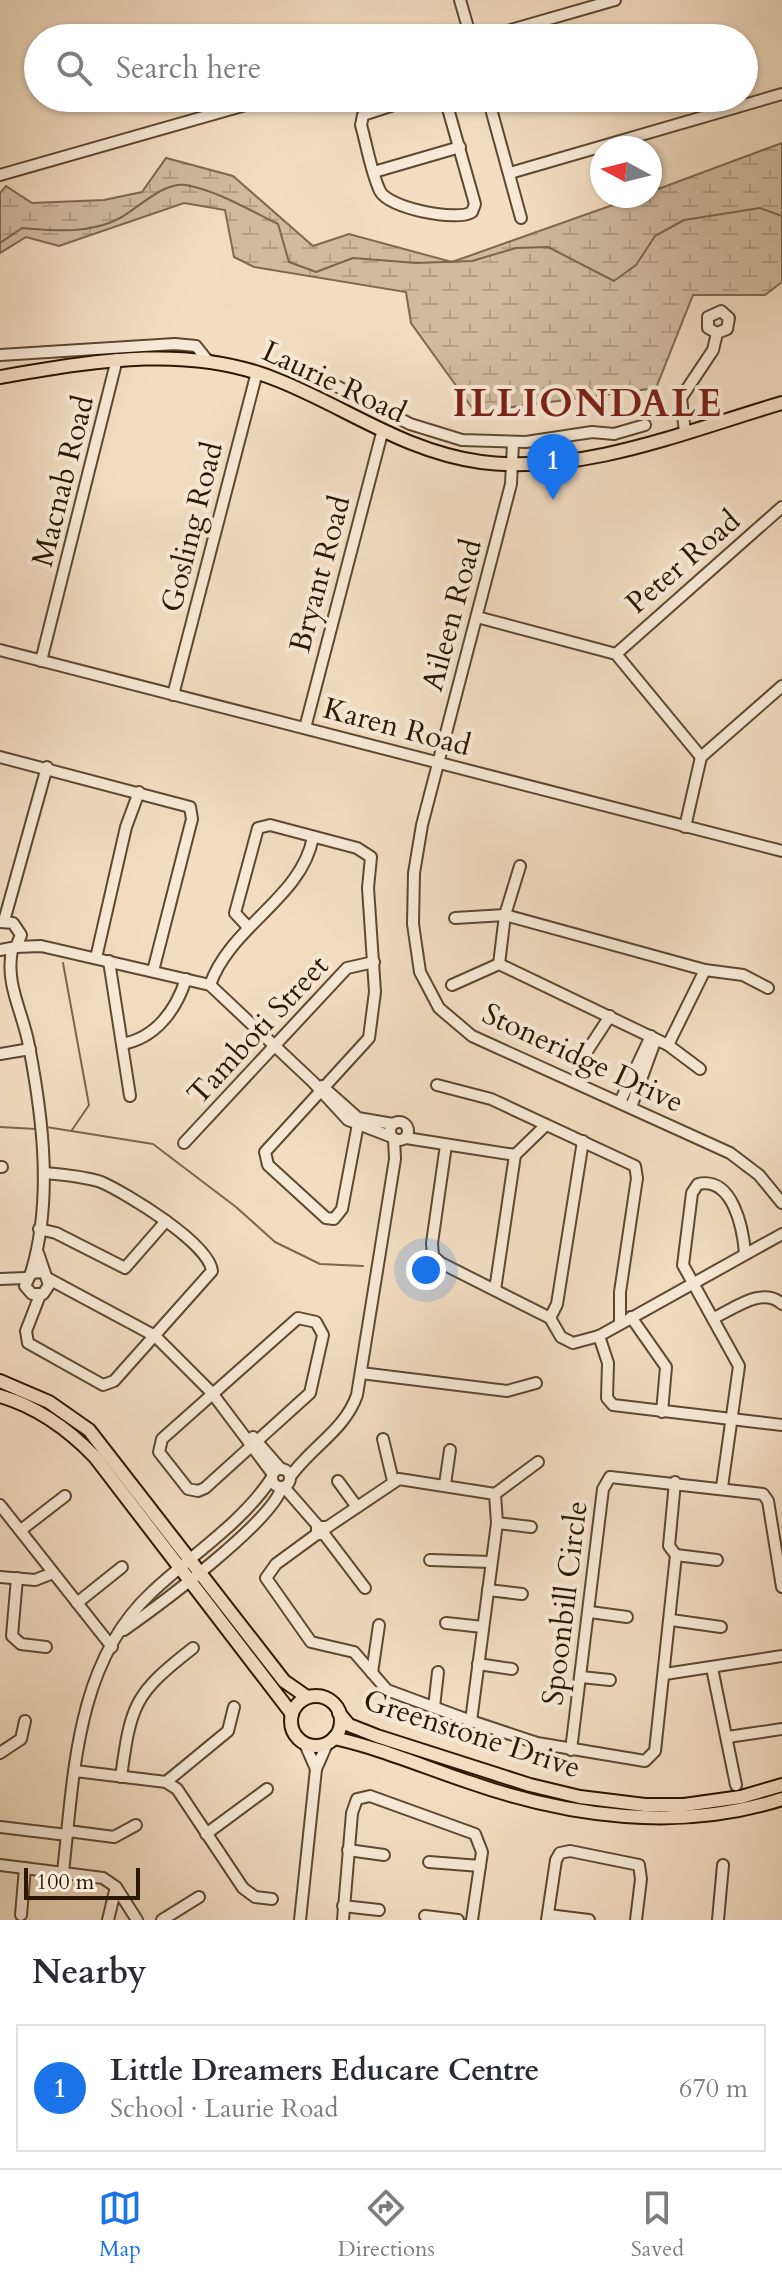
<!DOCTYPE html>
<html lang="en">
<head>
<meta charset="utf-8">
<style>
	:root { --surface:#fff; --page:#f2f2f3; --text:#2b2b33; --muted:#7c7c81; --line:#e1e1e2; --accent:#1a73e8 }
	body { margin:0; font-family:Cardo,serif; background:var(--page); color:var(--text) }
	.compass { position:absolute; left:590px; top:136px; width:72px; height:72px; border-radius:50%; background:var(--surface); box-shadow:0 2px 6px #0004; rotate:277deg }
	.scale { position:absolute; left:24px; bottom:20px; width:116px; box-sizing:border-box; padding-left:8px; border:4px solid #2b1700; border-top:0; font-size:22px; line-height:28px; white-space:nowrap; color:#2b1700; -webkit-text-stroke:6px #f7e9d7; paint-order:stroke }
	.you { position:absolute; left:426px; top:1270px; width:28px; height:28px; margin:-20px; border:6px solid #fff; border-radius:50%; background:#1a73e8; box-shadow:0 0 0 12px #1a73e833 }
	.badge { display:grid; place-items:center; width:52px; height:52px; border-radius:50%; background:var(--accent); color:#fff; font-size:26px; font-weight:700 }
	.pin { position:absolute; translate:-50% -66px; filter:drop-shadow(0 2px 4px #0008) }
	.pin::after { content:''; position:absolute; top:42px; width:28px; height:24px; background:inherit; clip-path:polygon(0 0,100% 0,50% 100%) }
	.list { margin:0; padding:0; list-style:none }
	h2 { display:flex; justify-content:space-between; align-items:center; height:104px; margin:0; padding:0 32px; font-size:34px }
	h2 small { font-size:26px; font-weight:400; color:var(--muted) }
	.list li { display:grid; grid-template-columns:52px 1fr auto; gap:24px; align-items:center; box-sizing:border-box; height:128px; margin:0 16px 16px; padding:0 16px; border:2px solid var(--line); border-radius:0px }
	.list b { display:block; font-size:30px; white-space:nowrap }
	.list p { margin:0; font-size:26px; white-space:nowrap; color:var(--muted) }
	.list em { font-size:26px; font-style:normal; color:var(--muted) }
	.icon { flex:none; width:44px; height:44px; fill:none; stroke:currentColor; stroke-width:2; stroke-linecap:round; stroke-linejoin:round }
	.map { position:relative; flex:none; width:782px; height:1920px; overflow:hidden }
	.search { position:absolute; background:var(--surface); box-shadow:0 2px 6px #0004; left:24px; right:24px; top:24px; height:88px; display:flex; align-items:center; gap:20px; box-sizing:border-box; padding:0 28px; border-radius:44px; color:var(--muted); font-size:30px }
	.sheet { height:248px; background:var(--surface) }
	nav { display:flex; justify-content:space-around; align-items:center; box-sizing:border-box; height:112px; border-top:2px solid var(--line); background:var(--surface); font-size:22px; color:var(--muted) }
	nav a { display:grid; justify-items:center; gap:4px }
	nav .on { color:var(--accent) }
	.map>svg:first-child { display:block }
	.wetland { fill:url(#wetland-marsh); stroke:#7e6950; stroke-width:2 }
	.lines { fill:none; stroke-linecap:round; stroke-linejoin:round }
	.stream { stroke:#7a664c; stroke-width:2 }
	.minor-casing { stroke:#5d4830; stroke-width:14 }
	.major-casing { stroke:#2b1700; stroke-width:16 }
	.minor { stroke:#f7e9d7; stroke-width:10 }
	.major { stroke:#f2ddc1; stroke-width:12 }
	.labels { text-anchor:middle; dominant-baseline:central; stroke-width:8; stroke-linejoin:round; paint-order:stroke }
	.street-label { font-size:30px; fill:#2b1700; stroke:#f7e9d7 }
	.district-label { font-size:38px; font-weight:bold; letter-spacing:2px; fill:#7a1f14; stroke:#f7e9d7 }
</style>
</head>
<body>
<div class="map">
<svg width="782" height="1920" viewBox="0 0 782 1920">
	<defs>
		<pattern id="wetland-marsh" width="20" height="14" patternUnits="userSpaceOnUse" patternTransform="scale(2)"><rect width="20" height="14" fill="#d0bba0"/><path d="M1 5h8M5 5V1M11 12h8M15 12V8" fill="none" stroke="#b3a088"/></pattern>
	</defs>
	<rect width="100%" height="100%" fill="#f2ddc1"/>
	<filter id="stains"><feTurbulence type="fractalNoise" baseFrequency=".0025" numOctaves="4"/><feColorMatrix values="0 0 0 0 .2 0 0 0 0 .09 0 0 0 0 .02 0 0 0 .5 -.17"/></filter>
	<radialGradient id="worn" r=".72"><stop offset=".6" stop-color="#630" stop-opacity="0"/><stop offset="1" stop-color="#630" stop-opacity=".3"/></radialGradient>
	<polygon class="wetland" points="782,143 782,282 765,295 693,295 656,388 475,412 411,323 406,292 254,267 234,257 225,210 184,203 59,246 26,237 0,253 0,193 6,186 32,203 104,200 142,192 166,158 233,176 313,246 349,234 452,262 638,196 650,196 650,192"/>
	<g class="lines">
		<g class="stream">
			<path d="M 0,243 L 22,228 C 54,231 91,234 120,218 C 139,208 162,182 186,185 C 218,191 249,210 278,224 L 289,262 L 316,272 L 353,258 L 416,263 L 472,261 L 516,248 L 548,247 L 614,281 L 636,265 L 655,236 L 684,220 L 760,208 L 782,216"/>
			<polyline points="63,963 89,1105 72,1130"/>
			<polyline points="0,1127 36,1129"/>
			<polyline points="46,1127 153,1144 236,1207 275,1242 320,1264 363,1266"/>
		</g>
		<defs>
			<g id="minor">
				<polyline points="460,0 471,38"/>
				<polyline points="483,38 615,0"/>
				<path d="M 415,98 L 363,115 L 361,125 C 367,146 371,172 380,191 C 388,208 457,222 472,212 L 475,204 L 445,98"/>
				<polyline points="488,98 521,218"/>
				<polyline points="374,172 460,147"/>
				<polyline points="510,173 782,94"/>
				<polyline points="0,175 270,98"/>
				<polyline points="0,355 175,344 196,346 208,361"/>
				<polyline points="315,375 410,424 462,440 526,442 592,432 614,434 645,425"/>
				<polyline points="685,432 681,398 713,350 717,333 727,329 729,318 721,311 708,317 708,328 717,333"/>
				<polyline points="513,443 511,484 422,825 414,873 413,924 420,972 439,1008 472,1036 730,1153 759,1175 782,1203"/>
				<polyline points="477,617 616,654 701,757"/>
				<polyline points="0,650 782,851"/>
				<polyline points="616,654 782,507"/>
				<polyline points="41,661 117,359"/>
				<polyline points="173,695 257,372"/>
				<polyline points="305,728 382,433"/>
				<polyline points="0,757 190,807 192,819 153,971"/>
				<polyline points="685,827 701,757 782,686"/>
				<polyline points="455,918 505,915 705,970 743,975 768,988"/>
				<polyline points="4,921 47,767"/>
				<polyline points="248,927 235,913 258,828 270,825 357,848 371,857 368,888 375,992 369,1038 265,1152 268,1165 326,1218 334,1219 342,1209 359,1119"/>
				<polyline points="16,947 41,946 210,985 313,1082 348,1120 392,1137"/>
				<polyline points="0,950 16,947 21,935 13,923 1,922"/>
				<path d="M 12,950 C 5,985 23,1012 29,1046 C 43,1119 53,1201 31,1273"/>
				<polyline points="96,958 126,827 139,792"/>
				<polyline points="109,961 130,1096"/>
				<polyline points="499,964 505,915 520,866"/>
				<path d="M 210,985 C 230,926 302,898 313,837"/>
				<polyline points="452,985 499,964 668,1045 700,1069"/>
				<path d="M 122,1044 C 156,1038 176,1010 186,979"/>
				<polyline points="668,1045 705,970"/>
				<polyline points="0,1054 30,1049"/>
				<polyline points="578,1065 610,1016"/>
				<polyline points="437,1085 491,1099 635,1166 637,1178 620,1292 620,1323"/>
				<polyline points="322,1086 358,1118 393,1124"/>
				<polyline points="620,1102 651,1036"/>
				<polyline points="631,1107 654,1044"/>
				<circle cx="399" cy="1131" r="9"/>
				<polyline points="406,1138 515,1155 546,1125"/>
				<polyline points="184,1143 347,968 374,962"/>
				<polyline points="446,1145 432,1243 433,1256 441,1263 550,1318 561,1337 573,1343 599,1336 782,1234"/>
				<polyline points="0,1167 2,1167"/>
				<polyline points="39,1229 56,1233 125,1268 166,1221"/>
				<polyline points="38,1253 49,1285 43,1294 32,1294 25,1286 31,1273 42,1272"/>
				<polyline points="47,1278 155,1336 212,1393 272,1473"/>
				<polyline points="0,1279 26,1278"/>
				<polyline points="495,1290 515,1155"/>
				<path d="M 40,1295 L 26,1331 L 28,1343 L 103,1385 L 114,1381 L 212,1271 C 209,1243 126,1193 101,1182 C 83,1176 63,1175 45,1173"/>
				<polyline points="631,1317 666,1367 662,1412"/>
				<polygon points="298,1318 316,1322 323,1335 310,1393 205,1488 198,1491 188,1489 159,1452 162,1439"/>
				<polyline points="550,1318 557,1304 583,1141"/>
				<path d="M 714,1318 C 735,1308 763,1286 782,1304"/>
				<polyline points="599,1336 608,1363 607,1398 613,1405 782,1425"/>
				<polyline points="361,1373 507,1391 536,1383"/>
				<polyline points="253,1437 280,1468"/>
				<polyline points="383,1439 393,1481"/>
				<circle cx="281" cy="1478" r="9"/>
				<path d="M 290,1477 C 311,1447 345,1430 357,1395 L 395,1159 L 394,1139"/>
				<polyline points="338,1481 357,1507"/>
				<polyline points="675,1482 669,1546 676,1555 717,1560"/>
				<polyline points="445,1484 450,1450"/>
				<polyline points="284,1487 318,1526"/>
				<path d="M 722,1487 L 739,1366 L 683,1265 L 692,1193 L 698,1184 C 733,1176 743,1229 745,1253"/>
				<polyline points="495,1494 538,1462"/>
				<polyline points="0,1505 112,1647"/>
				<polyline points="497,1523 531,1527"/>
				<polyline points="21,1530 65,1496"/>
				<polyline points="317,1534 317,1527 325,1527 324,1534 317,1534 276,1564 266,1578 311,1642 354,1652 387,1690 471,1721 497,1523 495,1494 399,1479 326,1528"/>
				<polyline points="324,1534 365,1588"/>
				<polyline points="430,1560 491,1562"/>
				<polyline points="0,1577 35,1580 53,1573"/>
				<polyline points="17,1578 12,1636 21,1644 46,1647"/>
				<polyline points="488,1590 522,1594"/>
				<polyline points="77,1603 122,1567"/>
				<polyline points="590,1612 627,1617"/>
				<polyline points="671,1620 721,1627"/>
				<polyline points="446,1623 483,1627"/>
				<path d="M 124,1630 C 158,1606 271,1523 282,1487"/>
				<polyline points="478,1664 512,1669"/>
				<polyline points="712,1668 736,1785"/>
				<polyline points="372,1673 379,1625"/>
				<polyline points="665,1674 782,1656"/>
				<polyline points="581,1677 610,1680"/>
				<polyline points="434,1707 438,1672"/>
				<polyline points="471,1721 537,1743 645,1761 655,1751 676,1555"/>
				<polyline points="728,1737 782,1729"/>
				<polyline points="305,1744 316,1769"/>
				<polyline points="571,1750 603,1489 610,1477 763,1494 768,1501 782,1587"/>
				<polyline points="0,1753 21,1739 25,1721"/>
				<polyline points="75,1771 166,1782 177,1789 243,1888 255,1897 272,1899"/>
				<path d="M 121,1777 C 131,1704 134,1694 193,1648"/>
				<polyline points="166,1782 228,1731 234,1707"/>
				<polyline points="0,1827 67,1835"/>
				<polyline points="68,1831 114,1837 136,1825"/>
				<polyline points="206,1834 267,1789"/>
				<polyline points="348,1850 384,1855"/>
				<polyline points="429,1862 480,1866"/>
				<polyline points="0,1865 103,1878 116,1887 137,1920"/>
				<path d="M 63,1872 C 74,1776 75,1664 151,1593 C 190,1556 241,1524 271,1479"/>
				<polyline points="343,1906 379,1910"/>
				<polyline points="21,1915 25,1868"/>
				<polyline points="548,1915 589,1920"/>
				<polyline points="425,1916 458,1920"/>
				<polyline points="108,1920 116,1887"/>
				<polyline points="162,1920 199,1897"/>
				<polyline points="300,1920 316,1769 327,1744"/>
				<polyline points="343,1920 352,1813 357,1799 370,1796 475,1834 482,1852 472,1920"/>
				<polyline points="547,1920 556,1860 560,1853 570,1851 639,1865 641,1879 636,1920"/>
				<polyline points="718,1920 723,1865"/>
			</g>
			<g id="major">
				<path d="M 0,377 C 94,361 190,343 280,381 C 349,409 406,452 481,462 C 583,475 686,431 782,403"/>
				<polyline points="0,1381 49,1402 89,1430 284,1681 307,1697"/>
				<path d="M 0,1396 C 38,1407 68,1429 95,1457 L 292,1714"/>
				<circle cx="316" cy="1721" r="25"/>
				<polyline points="339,1713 349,1725 377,1736 530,1785 580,1797 645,1805 684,1805 741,1797 782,1785"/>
				<path d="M 334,1738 C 380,1748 424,1767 469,1782 C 569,1817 680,1832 782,1799"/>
			</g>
		</defs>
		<use href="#minor" class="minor-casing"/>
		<use href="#major" class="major-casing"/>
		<use href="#minor" class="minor"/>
		<use href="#major" class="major"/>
	</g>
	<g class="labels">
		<g class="street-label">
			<text transform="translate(334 382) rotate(25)">Laurie Road</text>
			<text transform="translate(63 481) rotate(-76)">Macnab Road</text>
			<text transform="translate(192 527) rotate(-76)">Gosling Road</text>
			<text transform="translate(683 562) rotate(-41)">Peter Road</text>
			<text transform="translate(320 574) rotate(-75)">Bryant Road</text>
			<text transform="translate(452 615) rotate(-75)">Aileen Road</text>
			<text transform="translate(397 727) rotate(15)">Karen Road</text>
			<text transform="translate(258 1030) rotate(-47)">Tamboti Street</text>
			<text transform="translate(583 1058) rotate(25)">Stoneridge Drive</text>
			<text transform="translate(565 1603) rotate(-83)">Spoonbill Circle</text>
			<text transform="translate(472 1734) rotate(18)">Greenstone Drive</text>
		</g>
		<g class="district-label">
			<text x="588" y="404">ILLIONDALE</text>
		</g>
	</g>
	<rect width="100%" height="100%" filter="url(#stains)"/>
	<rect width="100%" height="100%" fill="url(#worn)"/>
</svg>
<svg class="compass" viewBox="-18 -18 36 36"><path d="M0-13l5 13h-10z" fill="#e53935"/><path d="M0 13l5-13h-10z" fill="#7c7c81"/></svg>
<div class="scale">100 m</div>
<div class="you"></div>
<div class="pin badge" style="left:553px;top:500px">1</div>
<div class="search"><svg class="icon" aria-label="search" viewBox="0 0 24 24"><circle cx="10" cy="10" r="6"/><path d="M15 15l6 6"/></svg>Search here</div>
</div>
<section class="sheet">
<h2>Nearby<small></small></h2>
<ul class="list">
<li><span class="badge">1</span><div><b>Little Dreamers Educare Centre</b><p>School · Laurie Road</p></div><em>670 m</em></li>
</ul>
</section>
<nav>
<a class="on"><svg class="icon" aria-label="map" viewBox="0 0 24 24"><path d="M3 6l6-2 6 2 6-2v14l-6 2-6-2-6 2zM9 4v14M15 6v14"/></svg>Map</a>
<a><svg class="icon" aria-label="directions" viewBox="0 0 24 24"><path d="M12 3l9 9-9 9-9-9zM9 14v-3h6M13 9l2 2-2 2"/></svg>Directions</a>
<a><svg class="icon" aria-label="saved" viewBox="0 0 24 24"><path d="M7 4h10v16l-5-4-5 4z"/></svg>Saved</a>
</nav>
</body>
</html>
